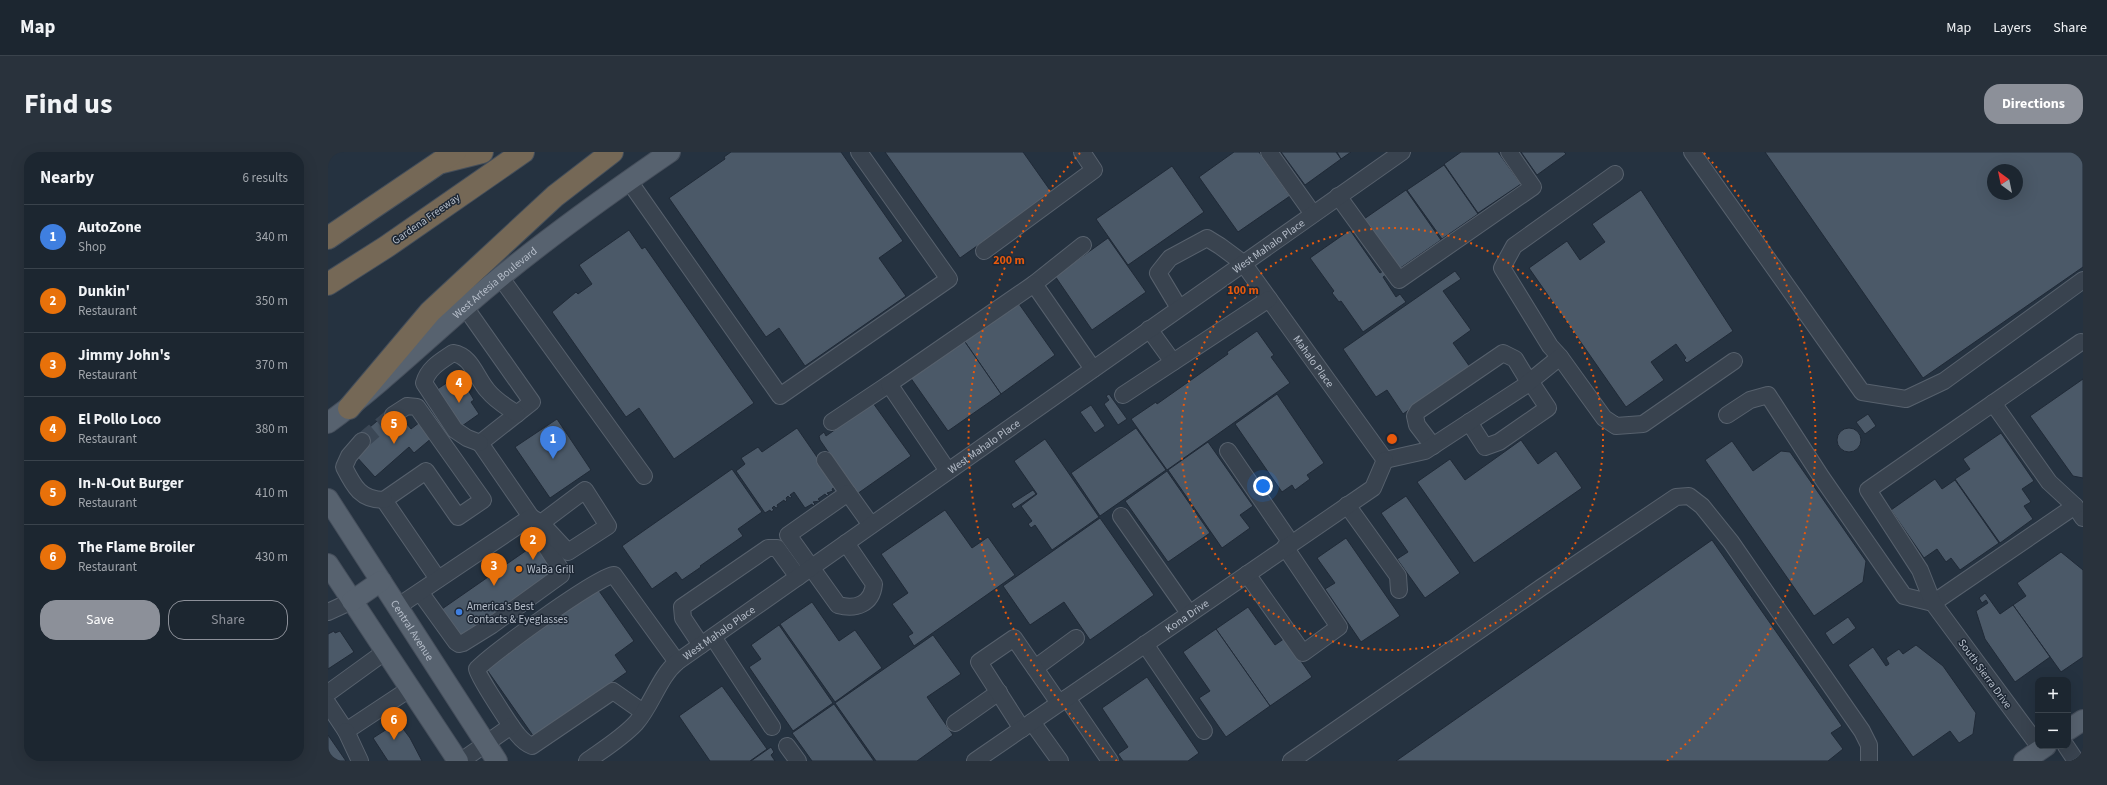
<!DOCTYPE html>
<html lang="en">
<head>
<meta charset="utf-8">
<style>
	:root { --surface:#1c2630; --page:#29323c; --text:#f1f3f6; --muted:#a0a5ab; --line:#3a434c; --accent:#8c9099 }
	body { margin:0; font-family:"Source Sans 3",sans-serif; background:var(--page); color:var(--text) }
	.controls { position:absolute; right:12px; bottom:12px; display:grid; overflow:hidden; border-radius:8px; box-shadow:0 4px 16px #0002 }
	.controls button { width:36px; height:36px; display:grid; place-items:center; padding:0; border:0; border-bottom:1px solid var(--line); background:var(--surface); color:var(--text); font:20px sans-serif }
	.compass { position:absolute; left:1659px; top:12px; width:36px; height:36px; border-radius:50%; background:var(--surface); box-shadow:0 4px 16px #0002; rotate:327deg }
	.you { position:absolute; left:935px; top:334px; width:14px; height:14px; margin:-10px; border:3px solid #fff; border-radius:50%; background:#1a73e8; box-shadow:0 0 0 6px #1a73e833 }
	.badge { display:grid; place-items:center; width:26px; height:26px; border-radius:50%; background:var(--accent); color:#fff; font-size:13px; font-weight:700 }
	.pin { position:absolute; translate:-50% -33px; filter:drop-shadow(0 1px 2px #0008) }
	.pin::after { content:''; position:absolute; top:21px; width:14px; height:12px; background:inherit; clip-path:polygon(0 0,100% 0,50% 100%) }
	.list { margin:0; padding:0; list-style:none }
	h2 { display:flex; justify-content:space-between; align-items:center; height:52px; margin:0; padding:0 16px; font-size:17px }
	h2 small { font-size:13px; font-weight:400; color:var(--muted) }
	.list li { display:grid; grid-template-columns:26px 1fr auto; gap:12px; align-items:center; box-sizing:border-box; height:64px; padding:0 16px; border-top:1px solid var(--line) }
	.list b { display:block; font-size:15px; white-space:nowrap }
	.list p { margin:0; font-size:13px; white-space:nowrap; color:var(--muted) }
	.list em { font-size:13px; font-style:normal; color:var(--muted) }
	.actions { display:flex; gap:8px; padding:12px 16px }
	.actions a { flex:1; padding:9px 0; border:1px solid var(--accent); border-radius:16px; text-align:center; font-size:14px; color:var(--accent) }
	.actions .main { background:var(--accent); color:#fff }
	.map { position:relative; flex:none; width:1755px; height:609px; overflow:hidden; border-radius:16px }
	header { display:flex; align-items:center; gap:24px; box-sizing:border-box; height:56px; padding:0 20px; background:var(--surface); border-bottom:1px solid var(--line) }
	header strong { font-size:19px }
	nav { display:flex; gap:22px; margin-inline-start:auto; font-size:14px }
	.intro { display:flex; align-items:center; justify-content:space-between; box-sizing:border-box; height:96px; padding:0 24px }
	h1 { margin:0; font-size:28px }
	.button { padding:10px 18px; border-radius:16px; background:var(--accent); color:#fff; font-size:14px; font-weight:700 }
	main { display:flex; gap:24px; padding:0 24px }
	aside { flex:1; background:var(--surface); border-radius:16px; box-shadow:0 4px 16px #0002 }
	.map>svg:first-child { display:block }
	.building { fill:#4b5968; stroke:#202a37; fill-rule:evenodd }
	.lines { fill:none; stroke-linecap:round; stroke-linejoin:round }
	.minor-tunnel { stroke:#3b4755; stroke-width:16; stroke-dasharray:16 8; stroke-linecap:butt }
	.minor-casing { stroke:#57616d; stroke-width:18 }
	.major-casing { stroke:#464f5c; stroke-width:22 }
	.highway-casing { stroke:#444e5a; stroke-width:24 }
	.minor { stroke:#39434f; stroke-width:16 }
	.major { stroke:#57626f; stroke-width:20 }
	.highway { stroke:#756856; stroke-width:22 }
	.ring { fill:none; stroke:#e8590c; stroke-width:2; stroke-dasharray:2 4 }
	.food-dot { fill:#e8710a; stroke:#1e2835; stroke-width:1.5 }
	.shop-dot { fill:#3f7fe0; stroke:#1e2835; stroke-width:1.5 }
	.labels { text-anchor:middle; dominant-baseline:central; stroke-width:3; stroke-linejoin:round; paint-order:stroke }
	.street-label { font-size:11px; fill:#b6beca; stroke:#1e2835 }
	.poi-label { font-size:11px; fill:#b6beca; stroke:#1e2835; text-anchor:start }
	.centre { fill:#e8590c; stroke:#1e2835; stroke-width:2 }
	.ring-label { font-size:12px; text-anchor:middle; font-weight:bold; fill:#e8590c; stroke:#1e2835; stroke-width:3; stroke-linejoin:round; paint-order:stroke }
</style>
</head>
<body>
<header>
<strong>Map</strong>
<nav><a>Map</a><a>Layers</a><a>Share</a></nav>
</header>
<div class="intro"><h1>Find us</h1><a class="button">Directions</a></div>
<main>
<aside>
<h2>Nearby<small>6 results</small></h2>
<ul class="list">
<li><span class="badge" style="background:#3f7fe0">1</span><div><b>AutoZone</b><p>Shop</p></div><em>340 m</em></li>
<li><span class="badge" style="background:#e8710a">2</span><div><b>Dunkin'</b><p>Restaurant</p></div><em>350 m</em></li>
<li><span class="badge" style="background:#e8710a">3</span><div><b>Jimmy John's</b><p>Restaurant</p></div><em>370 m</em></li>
<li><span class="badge" style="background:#e8710a">4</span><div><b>El Pollo Loco</b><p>Restaurant</p></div><em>380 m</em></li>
<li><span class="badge" style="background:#e8710a">5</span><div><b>In-N-Out Burger</b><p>Restaurant</p></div><em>410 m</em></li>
<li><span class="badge" style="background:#e8710a">6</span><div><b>The Flame Broiler</b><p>Restaurant</p></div><em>430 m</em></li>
</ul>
<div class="actions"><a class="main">Save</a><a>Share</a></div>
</aside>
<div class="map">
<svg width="1755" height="609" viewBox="0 0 1755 609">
	<rect width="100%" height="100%" fill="#253240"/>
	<g class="building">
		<polygon points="403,0 513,0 575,89 551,106 578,144 477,214 451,176 438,185 341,46 397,7 396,5"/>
		<polygon points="557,0 695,0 724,41 632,106"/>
		<polygon points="906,0 931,0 962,44 910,80 871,25"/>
		<polygon points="953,0 1008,0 1013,7 977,33"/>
		<polygon points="1009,0 1023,0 1013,7"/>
		<polygon points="1133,0 1170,0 1193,32 1150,61 1116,12"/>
		<polygon points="1193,0 1236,0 1238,2 1209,23"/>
		<path d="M 1437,0 L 1755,0 L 1755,115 L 1595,226 ZM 1665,18 L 1689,18 L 1689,42 L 1665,42 Z"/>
		<polygon points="1116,13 1150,62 1114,87 1079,38"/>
		<polygon points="844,14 876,60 800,113 768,67"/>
		<polygon points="1078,38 1113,88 1071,117 1036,67"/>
		<polygon points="1313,38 1405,179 1359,211 1356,208 1358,206 1348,192 1323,210 1336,228 1298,255 1201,116 1239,89 1252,108 1277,90 1264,72"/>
		<polygon points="301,78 314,97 317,95 426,251 346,307 311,256 298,265 224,160 248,140 250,142 264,132 251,113"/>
		<polygon points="1022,78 1052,121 1055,119 1058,123 1055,125 1068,145 1072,142 1078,150 1035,180 1013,149 1011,150 1004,141 1006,139 982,106"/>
		<polygon points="780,86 818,140 764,178 727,124"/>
		<polygon points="1127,119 1133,127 1115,139 1143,178 1125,191 1142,215 1075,262 1059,238 1048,245 1015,197"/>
		<polygon points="689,149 727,203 673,242 635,187"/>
		<polygon points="929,179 946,203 943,205 962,231 839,318 803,267 828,250 829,252 900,202 899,200"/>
		<polygon points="635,187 673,242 620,279 582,225"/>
		<polygon points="126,226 135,239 132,242 134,243 140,238 146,248 143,250 151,262 134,274 108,238"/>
		<polygon points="1755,227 1755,326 1745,324 1702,264"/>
		<polygon points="781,242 799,267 790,273 776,252 781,248 778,244"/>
		<polygon points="949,242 996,311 979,323 982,327 967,338 964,333 954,340 907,272"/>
		<polygon points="545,251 583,304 529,342 492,288 491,284 496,280 498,284"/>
		<polygon points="763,253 777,274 767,281 752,260"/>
		<polygon points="61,259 73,265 83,277 92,270 105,285 86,301 81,295 47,325 27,303 30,285"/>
		<polygon points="1540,262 1548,274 1537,282 1528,270"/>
		<polygon points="229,267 263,318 222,346 187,295"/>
		<circle cx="1521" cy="288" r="12"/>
		<polygon points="469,276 509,334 504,337 505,339 499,341 501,343 499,344 497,342 490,347 492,349 485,350 487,352 485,354 484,352 477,356 466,340 462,343 464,345 462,346 460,344 458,346 459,348 457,350 456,348 449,353 450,355 448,356 446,354 444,356 446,358 443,360 442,358 437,361 408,319 417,312 413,306 430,295 434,300"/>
		<polygon points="808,276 838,318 772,364 743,321"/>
		<polygon points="1673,281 1706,329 1694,337 1703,350 1696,354 1705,367 1672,391 1627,327 1642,317 1635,307"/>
		<polygon points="717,287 771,365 724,398 707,373 703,376 700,372 704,369 693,354 709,342 686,309"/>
		<polygon points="1193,288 1210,312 1228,299 1254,336 1146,411 1089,330 1122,307 1137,328"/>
		<polygon points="1404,289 1425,319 1453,299 1462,300 1538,409 1535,430 1486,464 1377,308"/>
		<polygon points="880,290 925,354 912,363 922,376 894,396 840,318"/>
		<polygon points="404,317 434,360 410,377 415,384 372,414 373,415 354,428 348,420 324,437 294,394"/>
		<polygon points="839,319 882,381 840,410 797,349"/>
		<polygon points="1607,327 1614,337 1627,328 1671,391 1632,418 1623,406 1618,410 1609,397 1596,406 1563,358"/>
		<polygon points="705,338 708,342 686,357 683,352"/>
		<polygon points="1078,344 1132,421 1097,446 1069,407 1080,400 1053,361"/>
		<polygon points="617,358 644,396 660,385 687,423 586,494 580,484 585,481 564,452 580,441 553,402"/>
		<polygon points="772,366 826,443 762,488 736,450 702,473 675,434"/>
		<polygon points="1018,386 1072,464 1033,490 997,437 1007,431 989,406"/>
		<polygon points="1384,388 1514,574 1503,581 1515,597 1500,609 1068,609"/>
		<polygon points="209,391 226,416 225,422 137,484 131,482 114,457"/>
		<polygon points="1733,400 1755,418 1755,505 1733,520 1685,453 1698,444 1689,431"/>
		<polygon points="269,436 306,489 287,503 299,520 206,585 157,515"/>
		<polygon points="1657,441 1672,462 1685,453 1722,505 1687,530 1657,487 1648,459 1660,451 1658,448 1654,451 1651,446"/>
		<polygon points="484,450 511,489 527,478 554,516 507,550 452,472"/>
		<polygon points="920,455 947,493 957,486 984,525 942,554 888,477"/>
		<polygon points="1520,465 1528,476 1505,493 1497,481"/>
		<polygon points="451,473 505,551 465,579 421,515 433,507 423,493"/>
		<polygon points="888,477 942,554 898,585 871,546 882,539 855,500"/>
		<polygon points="6,479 7,481 12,479 26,500 0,517 0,482"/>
		<polygon points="605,483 633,522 599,545 625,583 589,609 548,609 507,551"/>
		<polygon points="1588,493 1615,514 1648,561 1645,582 1631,591 1622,579 1585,605 1520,513 1545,495 1558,514 1561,512 1558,506 1571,497 1575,502"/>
		<polygon points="819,525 871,601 860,609 795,609 790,602 800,595 774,556"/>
		<polygon points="394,534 439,597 422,609 382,609 351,564"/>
		<polygon points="506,552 546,609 484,609 464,581"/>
		<polygon points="70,570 82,586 94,609 60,609 45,586"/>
		<polygon points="0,583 18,609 0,609"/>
		<polygon points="443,595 446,600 443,603 447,609 423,609"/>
	</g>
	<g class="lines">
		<polyline class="minor-tunnel" points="34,289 65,263"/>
		<defs>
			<g id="minor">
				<polyline points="941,0 985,62"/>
				<polyline points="1364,0 1534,240 1578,247 1616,229 1755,128"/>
				<polyline points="301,29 452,244 621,127 531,0"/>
				<polyline points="1010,44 1071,128 1205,35 1181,0"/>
				<polyline points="656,99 766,18 754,0"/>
				<polyline points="173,126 316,324"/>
				<polyline points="706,132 755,93"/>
				<polyline points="137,155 204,250 152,291 203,365"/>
				<path id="s1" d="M 851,156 L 830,121 L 842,106 L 879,86 L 892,94 L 915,111 L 1057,308"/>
				<polyline points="821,177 845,210"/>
				<polyline points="1232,205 1222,194 1174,116 1186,94 1287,22"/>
				<polyline points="795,243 941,147"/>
				<polyline points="1665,251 1721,330 1747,354 1755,366"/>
				<polyline points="65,263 79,254 89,255 155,348 130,365 98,319 56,348 110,427"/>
				<polyline points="1399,263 1422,248 1440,243 1494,326 1576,444 1605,451 1747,354"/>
				<polyline points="504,270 561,232"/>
				<polyline points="1141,270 1157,295 1171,290 1220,256 1202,229"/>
				<path d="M 34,289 L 21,304 L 16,315 C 26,335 33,348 56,348"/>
				<path d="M 152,291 L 139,286 L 127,278 L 96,231 C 100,216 113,209 125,201 C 144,204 148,226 160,239 C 168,249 179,255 189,262"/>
				<polyline points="1105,294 1089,273 1087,264 1090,259 1175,201 1187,207 1201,230"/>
				<polyline points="900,299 963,391"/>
				<polyline points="497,308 520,341"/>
				<polyline points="1057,308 1097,299 1195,235 1232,205 1276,266 1288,274 1315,272 1406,209"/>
				<polyline points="620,319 561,232 706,132 765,217"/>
				<polyline points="1019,353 1070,424 1071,438"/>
				<polyline points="793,364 861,461"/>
				<path d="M 518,391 L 546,432 C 544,452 528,458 510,453 L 460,383 L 520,341 L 543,373"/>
				<polyline points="919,422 975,501 1011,475 957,395"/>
				<polyline points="92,440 128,490 131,492 135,491 164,473 233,423 233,418 217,393 213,371"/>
				<polyline points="69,455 203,365 213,371 240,400 280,374 257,338 213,371"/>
				<polyline points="0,460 24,449"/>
				<polyline points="385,485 444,575"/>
				<polyline points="817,492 876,579"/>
				<polyline points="373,493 355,466 354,455 440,396 449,396 470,425"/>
				<polyline points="707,516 748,486"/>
				<polyline points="0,541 58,499"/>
				<polyline points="739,546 782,609"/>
				<polyline points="0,552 18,579 83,536"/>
				<path d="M 315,560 L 285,539 L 204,594 C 199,592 194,588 190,583 C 184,576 149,523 149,517 C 163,502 270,424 286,423 L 349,510"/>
				<polyline points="704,570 732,609"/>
				<polyline points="627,571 671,540"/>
				<polyline points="694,577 651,510 686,486 731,551"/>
				<polyline points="18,579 32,609"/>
				<polyline points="1710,593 1605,451 1592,418 1540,338 1753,190"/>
				<polyline points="459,594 470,609"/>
				<polyline points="1738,594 1748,609"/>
				<polyline points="133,609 183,574"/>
				<path id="s2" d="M 259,609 C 276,597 294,586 308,571 C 324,553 331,525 349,510 L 1074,0"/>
				<path id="s3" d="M 647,609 L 1045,336 L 1057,308"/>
				<polyline points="963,609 1214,435 1348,345 1361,344 1374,354 1403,390 1534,579 1541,593 1541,609"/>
			</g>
			<g id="major">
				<path id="s4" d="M 0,271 C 49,235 93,193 139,153 C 202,98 272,48 342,0"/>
				<path id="s5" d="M 0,347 L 169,609"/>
				<polyline points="0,412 130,609"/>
				<polyline points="24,449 53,429"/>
				<polyline points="1740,578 1755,568"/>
				<polyline points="1696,609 1718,594"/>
			</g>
			<g id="highway">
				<polyline points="114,10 154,0"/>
				<polyline points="0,86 127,0"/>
				<polyline points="0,132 58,95 195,0"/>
				<polyline points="21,256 102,160 227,44 284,0"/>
			</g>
		</defs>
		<use href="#minor" class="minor-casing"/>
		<use href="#major" class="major-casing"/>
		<use href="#highway" class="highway-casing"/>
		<use href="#minor" class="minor"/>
		<use href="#major" class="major"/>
		<use href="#highway" class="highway"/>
	</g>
	<g class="ring">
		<circle cx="1064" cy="287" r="211"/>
		<path d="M789 609A423 423 0 0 1 752 1M1376 1A423 423 0 0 1 1339 609"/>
	</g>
	<circle class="food-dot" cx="191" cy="417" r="4"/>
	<circle class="shop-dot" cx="131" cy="460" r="4"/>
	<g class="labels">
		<g class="street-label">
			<text transform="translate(98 67) rotate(-35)">Gardena Freeway</text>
			<text stroke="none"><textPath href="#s2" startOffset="859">West Mahalo Place</textPath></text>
			<text stroke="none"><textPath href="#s4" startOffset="218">West Artesia Boulevard</textPath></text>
			<text stroke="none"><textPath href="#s1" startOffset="267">Mahalo Place</textPath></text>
			<text stroke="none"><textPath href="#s2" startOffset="511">West Mahalo Place</textPath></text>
			<text stroke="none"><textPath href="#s3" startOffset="257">Kona Drive</textPath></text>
			<text stroke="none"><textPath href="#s5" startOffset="156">Central Avenue</textPath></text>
			<text stroke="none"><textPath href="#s2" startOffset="187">West Mahalo Place</textPath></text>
			<text transform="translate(1657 522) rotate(54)">South Sierra Drive</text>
		</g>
		<g class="poi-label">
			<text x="199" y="417">WaBa Grill</text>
			<text x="139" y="454">America's Best<tspan x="139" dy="13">Contacts &amp; Eyeglasses</tspan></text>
		</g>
	</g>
	<circle cx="1064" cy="287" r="6" class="centre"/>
	<g class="ring-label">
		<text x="681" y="112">200 m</text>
		<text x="915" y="142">100 m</text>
	</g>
</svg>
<div class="controls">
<button>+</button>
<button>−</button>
</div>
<svg class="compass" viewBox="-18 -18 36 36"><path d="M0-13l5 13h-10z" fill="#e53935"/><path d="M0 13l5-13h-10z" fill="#a0a5ab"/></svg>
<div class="you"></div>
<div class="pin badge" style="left:225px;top:307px;background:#3f7fe0">1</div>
<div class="pin badge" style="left:205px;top:408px;background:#e8710a">2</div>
<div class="pin badge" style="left:166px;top:434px;background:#e8710a">3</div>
<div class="pin badge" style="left:131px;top:251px;background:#e8710a">4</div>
<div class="pin badge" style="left:66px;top:292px;background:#e8710a">5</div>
<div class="pin badge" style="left:66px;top:588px;background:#e8710a">6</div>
</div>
</main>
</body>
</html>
